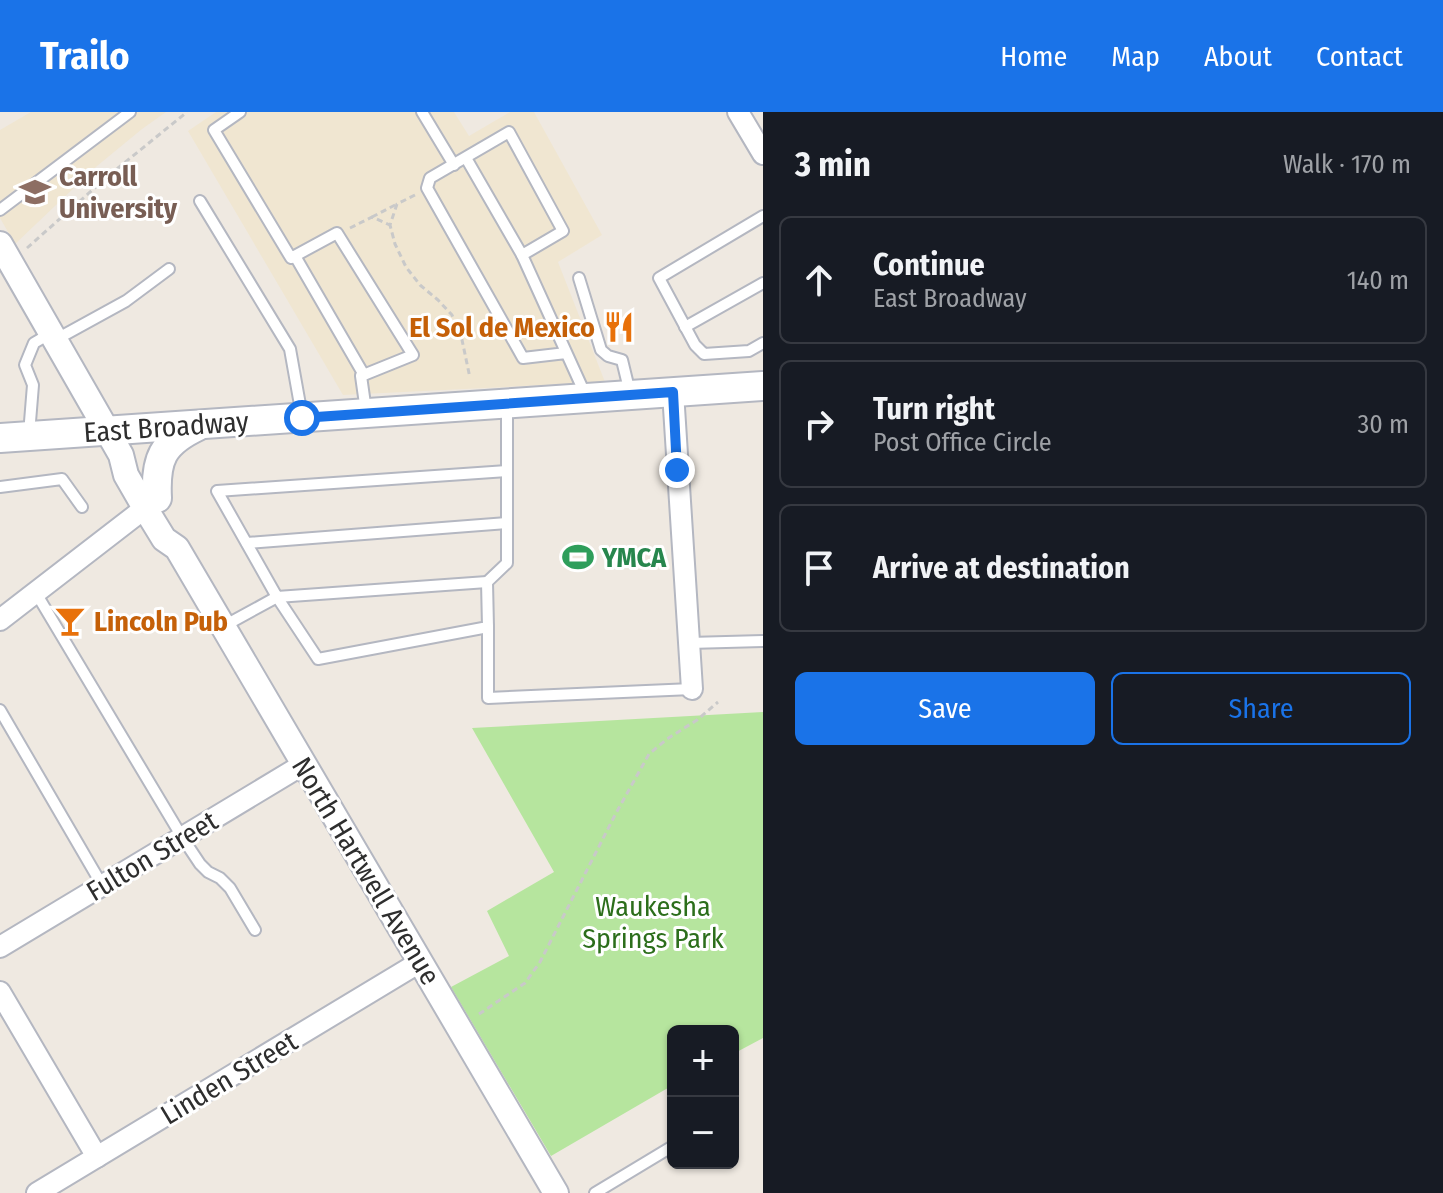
<!DOCTYPE html>
<html lang="en">
<head>
<meta charset="utf-8">
<style>
	:root { --surface:#171b24; --page:#20242c; --text:#f1f3f6; --muted:#9ea1a6; --line:#363941; --accent:#1a73e8 }
	body { margin:0; font-family:"Fira Sans Condensed",sans-serif; background:var(--page); color:var(--text) }
	.controls { position:absolute; right:24px; bottom:24px; display:grid; overflow:hidden; border-radius:12px; box-shadow:0 2px 6px #0004 }
	.controls button { width:72px; height:72px; display:grid; place-items:center; padding:0; border:0; border-bottom:2px solid var(--line); background:var(--surface); color:var(--text); font:40px sans-serif }
	.stop { position:absolute; width:24px; height:24px; margin:-18px; border:6px solid #1a73e8; border-radius:50%; background:#fff }
	.stop.end { background:#1a73e8; border-color:#fff; box-shadow:0 2px 8px #0008 }
	.list { margin:0; padding:0; list-style:none }
	h2 { display:flex; justify-content:space-between; align-items:center; height:104px; margin:0; padding:0 32px; font-size:34px }
	h2 small { font-size:26px; font-weight:400; color:var(--muted) }
	.list li { display:grid; grid-template-columns:52px 1fr auto; gap:24px; align-items:center; box-sizing:border-box; height:128px; margin:0 16px 16px; padding:0 16px; border:2px solid var(--line); border-radius:12px }
	.list b { display:block; font-size:30px; white-space:nowrap }
	.list p { margin:0; font-size:26px; white-space:nowrap; color:var(--muted) }
	.list em { font-size:26px; font-style:normal; color:var(--muted) }
	.actions { display:flex; gap:16px; padding:24px 32px }
	.actions a { flex:1; padding:18px 0; border:2px solid var(--accent); border-radius:12px; text-align:center; font-size:28px; color:var(--accent) }
	.actions .main { background:var(--accent); color:#fff }
	.icon { flex:none; width:44px; height:44px; fill:none; stroke:currentColor; stroke-width:2; stroke-linecap:round; stroke-linejoin:round }
	.map { position:relative; flex:none; width:763px; height:1081px; overflow:hidden }
	header { display:flex; align-items:center; gap:48px; box-sizing:border-box; height:112px; padding:0 40px; background:var(--accent); color:#fff }
	header strong { font-size:38px }
	nav { display:flex; gap:44px; margin-inline-start:auto; font-size:28px }
	main { display:flex }
	aside { flex:1; background:var(--surface) }
	.map>svg:first-child { display:block }
	.education { fill:#f0e6d1 }
	.park { fill:#b6e59e }
	.lines { fill:none; stroke-linecap:round; stroke-linejoin:round }
	.service-casing { stroke:#b4b7c1; stroke-width:14 }
	.minor-casing { stroke:#b4b7c1; stroke-width:24 }
	.tertiary-casing { stroke:#b4b7c1; stroke-width:28 }
	.secondary-casing { stroke:#b4b7c1; stroke-width:32 }
	.path { stroke:#c9c9c9; stroke-width:3; stroke-dasharray:6 4; stroke-linecap:butt }
	.service { stroke:#fff; stroke-width:10 }
	.minor { stroke:#fff; stroke-width:20 }
	.tertiary { stroke:#fff; stroke-width:24 }
	.secondary { stroke:#fff; stroke-width:28 }
	.route { stroke:#1a73e8; stroke-width:10 }
	.labels { text-anchor:middle; dominant-baseline:central; stroke-width:6; stroke-linejoin:round; paint-order:stroke }
	.education-label { font-size:28px; font-weight:bold; fill:#785e54; stroke:#fff; text-anchor:start }
	.food-label { font-size:28px; font-weight:bold; fill:#c56008; stroke:#fff; text-anchor:end }
	.street-label { font-size:28px; fill:#2e2e2e; stroke:#fff }
	.leisure-label { font-size:28px; font-weight:bold; fill:#27864d; stroke:#fff; text-anchor:start }
	.park-label { font-size:28px; fill:#2c6e1b; stroke:#fff }
</style>
</head>
<body>
<header>
<strong>Trailo</strong>
<nav><a>Home</a><a>Map</a><a>About</a><a>Contact</a></nav>
</header>
<main>
<div class="map">
<svg width="763" height="1081" viewBox="0 0 763 1081">
	<rect width="100%" height="100%" fill="#efe9e1"/>
	<g class="education">
		<polygon points="31,0 166,0 142,17 97,54 15,132 0,106 0,18"/>
		<polygon points="216,0 454,0 469,24 510,0 534,0 602,123 558,150 605,270 343,283 188,19"/>
	</g>
	<polygon class="park" points="763,600 763,926 733,942 733,919 673,919 673,973 551,1044 451,875 509,844 487,799 554,760 472,616"/>
	<g class="lines">
		<defs>
			<g id="service">
				<polyline points="240,0 214,18 291,146 337,121 413,243 361,264 366,299"/>
				<polyline points="422,0 454,53"/>
				<polyline points="466,46 522,143"/>
				<polyline points="200,89 290,237 302,304"/>
				<polyline points="0,98 130,0"/>
				<polyline points="763,104 659,166 695,233 704,242 749,239 763,231"/>
				<polyline points="295,144 364,263"/>
				<polyline points="579,166 601,238 608,244 622,248 630,281"/>
				<polyline points="685,215 763,171"/>
				<polyline points="55,228 126,189 169,157"/>
				<polyline points="566,241 523,246 427,76 430,66 509,20 563,119 522,143 586,284"/>
				<polyline points="29,322 33,273 25,253 34,231 51,221"/>
				<polyline points="0,375 62,367 82,395"/>
				<polyline points="247,431 507,411"/>
				<polyline points="487,470 277,485 217,379 507,359"/>
				<polyline points="36,481 182,725 200,752 208,760 220,766 230,776 255,818"/>
				<polyline points="224,514 277,485 318,547 488,515 487,470 507,451 507,294"/>
				<polyline points="488,515 488,586 692,577"/>
				<polyline points="689,531 763,529"/>
				<polyline points="0,598 102,773"/>
				<polyline points="595,1081 673,1034"/>
			</g>
			<g id="minor">
				<polyline points="738,0 763,42"/>
				<polyline points="673,280 692,577"/>
				<polyline points="0,508 145,396"/>
				<polyline points="0,835 304,652"/>
				<polyline points="0,880 97,1045"/>
				<polyline points="37,1081 420,850"/>
			</g>
			<polyline id="tertiary" points="0,132 121,343 126,363 145,396 164,427 177,436 556,1081"/>
			<g id="secondary">
				<polyline points="0,326 763,274"/>
				<path d="M 157,386 C 155,347 162,331 198,314"/>
			</g>
		</defs>
		<use href="#service" class="service-casing"/>
		<use href="#minor" class="minor-casing"/>
		<use href="#tertiary" class="tertiary-casing"/>
		<use href="#secondary" class="secondary-casing"/>
		<g class="path">
			<polyline points="415,83 397,92 390,113 395,132 406,155 420,173 438,188 452,203 461,223 470,266"/>
			<polyline points="372,105 397,92"/>
			<polyline points="350,116 372,105 390,113"/>
			<polyline points="27,136 107,65 187,0"/>
			<polyline points="479,902 525,871 540,850 615,703 649,642 667,627 697,608 718,590"/>
		</g>
		<use href="#service" class="service"/>
		<use href="#minor" class="minor"/>
		<use href="#tertiary" class="tertiary"/>
		<use href="#secondary" class="secondary"/>
	</g>
	<g class="lines">
		<polyline class="route" points="302,306 673,280 677,358"/>
	</g>
	<defs>
		<symbol id="university-bare" viewBox="-9 -9 18 18"><path d="M0-5L7-2L0 1L-7-2ZM-4 1L0 2.5L4 1V4Q0 6-4 4Z" fill="#8d6e63" stroke="#fff" stroke-width="2.5" paint-order="stroke"/></symbol>
		<symbol id="restaurant-bare" viewBox="-9 -9 18 18"><path d="M-5-6h1v4h1v-4h1v4h1v-4h1v5L-1.5 .5V6h-2V.5L-5-1ZM5-6V6H3V1.5H1.5Q1.5-4 5-6Z" fill="#e8710a" stroke="#fff" stroke-width="2.5" paint-order="stroke"/></symbol>
		<symbol id="stadium-bare" viewBox="-9 -9 18 18"><path d="M0-5a6.5 5 0 1 0 0 10a6.5 5 0 1 0 0-10ZM-3.5-1.8h7v3.6h-7Z" fill="#2e9e5b" stroke="#fff" stroke-width="2.5" paint-order="stroke"/></symbol>
		<symbol id="bar-bare" viewBox="-9 -9 18 18"><path d="M-6-5H6L.8 .8V4.5H3.5V6h-7V4.5H-.8V.8Z" fill="#e8710a" stroke="#fff" stroke-width="2.5" paint-order="stroke"/></symbol>
	</defs>
	<g fill-rule="evenodd">
		<use href="#university-bare" x="13" y="58" width="44" height="44"/>
		<use href="#restaurant-bare" x="597" y="193" width="44" height="44"/>
		<use href="#stadium-bare" x="556" y="423" width="44" height="44"/>
		<use href="#bar-bare" x="48" y="487" width="44" height="44"/>
	</g>
	<g class="labels">
		<g class="education-label">
			<text x="59" y="64">Carroll<tspan x="59" dy="32">University</tspan></text>
		</g>
		<g class="food-label">
			<text x="595" y="215">El Sol de Mexico</text>
			<text x="94" y="509" text-anchor="start">Lincoln Pub</text>
		</g>
		<g class="street-label">
			<text transform="translate(166 315) rotate(-4)">East Broadway</text>
			<text transform="translate(152 744) rotate(-31)">Fulton Street</text>
			<text transform="translate(366 759) rotate(59)">North Hartwell Avenue</text>
			<text transform="translate(229 966) rotate(-31)">Linden Street</text>
		</g>
		<g class="leisure-label">
			<text x="602" y="445">YMCA</text>
		</g>
		<g class="park-label">
			<text x="653" y="794">Waukesha<tspan x="653" dy="32">Springs Park</tspan></text>
		</g>
	</g>
</svg>
<div class="controls">
<button>+</button>
<button>−</button>
</div>
<div class="stop" style="left:302px;top:306px"></div>
<div class="stop end" style="left:677px;top:358px"></div>
</div>
<aside>
<h2>3 min<small>Walk · 170 m</small></h2>
<ul class="list">
<li><svg class="icon" aria-label="ahead" viewBox="0 0 24 24"><path d="M12 20V5M6 11l6-6 6 6"/></svg><div><b>Continue</b><p>East Broadway</p></div><em>140 m</em></li>
<li><svg class="icon" aria-label="right" viewBox="0 0 24 24"><path d="M7 20v-9h11M14 6l5 5-5 5"/></svg><div><b>Turn right</b><p>Post Office Circle</p></div><em>30 m</em></li>
<li><svg class="icon" aria-label="arrive" viewBox="0 0 24 24"><path d="M6 21V4h12l-3 4 3 4H6"/></svg><div><b>Arrive at destination</b></div></li>
</ul>
<div class="actions"><a class="main">Save</a><a>Share</a></div>
</aside>
</main>
</body>
</html>
